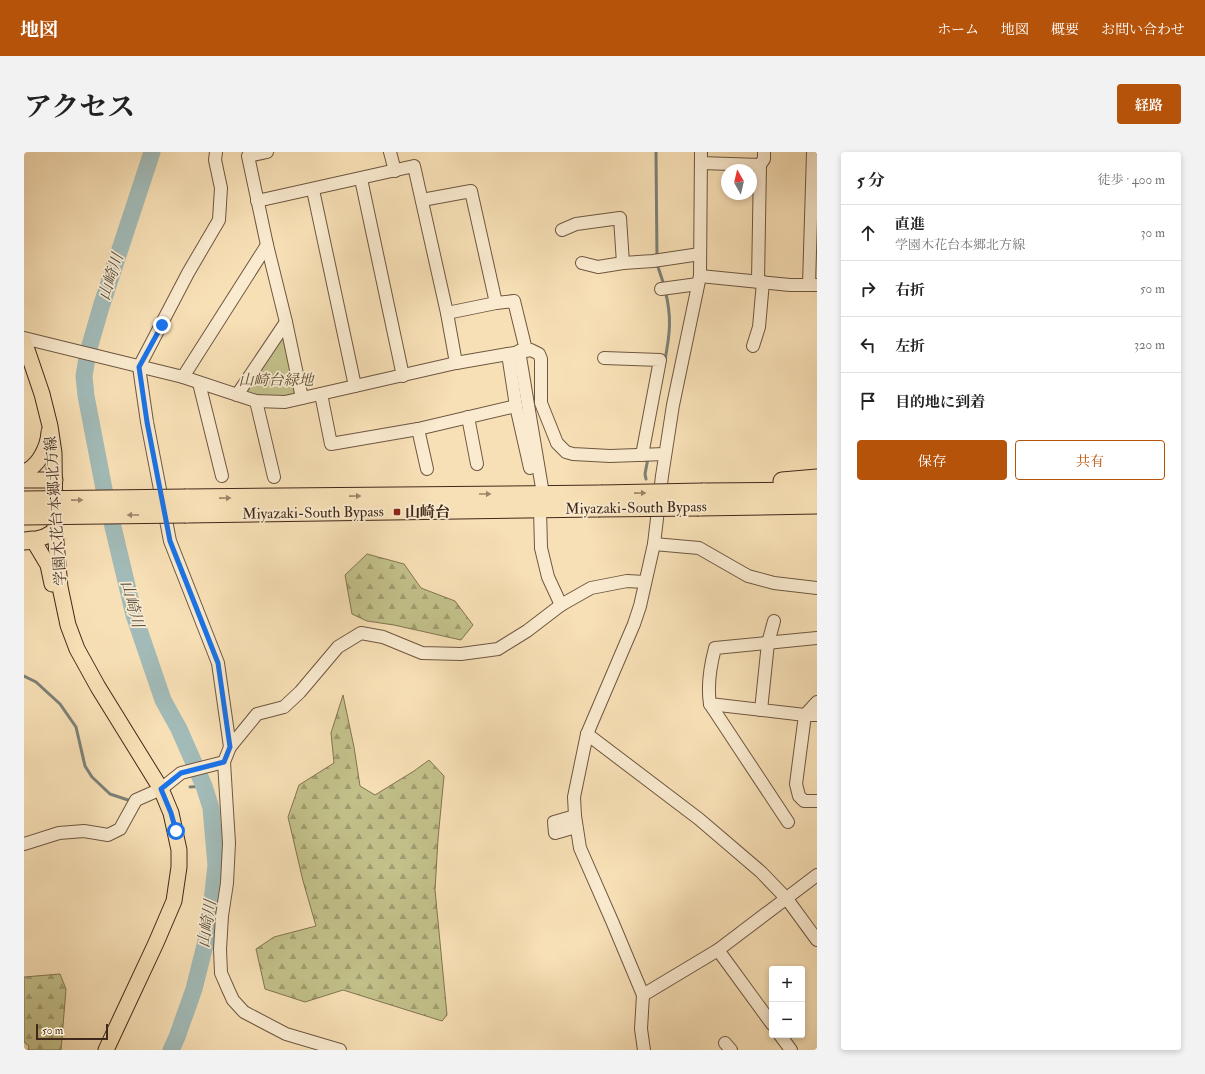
<!DOCTYPE html>
<html lang="ja">
<head>
<meta charset="utf-8">
<style>
	:root { --surface:#fff; --page:#f2f2f2; --text:#222; --muted:#767676; --line:#e0e0e0; --accent:#b45309 }
	body { margin:0; font-family:"IM FELL Double Pica","Noto Serif JP",serif; background:var(--page); color:var(--text) }
	.controls { position:absolute; right:12px; bottom:12px; display:grid; overflow:hidden; border-radius:4px; box-shadow:0 2px 6px #0003 }
	.controls button { width:36px; height:36px; display:grid; place-items:center; padding:0; border:0; border-bottom:1px solid var(--line); background:var(--surface); color:var(--text); font:20px sans-serif }
	.compass { position:absolute; left:697px; top:12px; width:36px; height:36px; border-radius:50%; background:var(--surface); box-shadow:0 2px 6px #0003; rotate:352deg }
	.scale { position:absolute; left:12px; bottom:10px; width:72px; box-sizing:border-box; padding-left:4px; border:2px solid #40291a; border-top:0; font-size:11px; line-height:14px; white-space:nowrap; color:#40291a; -webkit-text-stroke:3px #faebd0; paint-order:stroke }
	.stop { position:absolute; width:12px; height:12px; margin:-9px; border:3px solid #1a73e8; border-radius:50%; background:#fff }
	.stop.end { background:#1a73e8; border-color:#fff; box-shadow:0 1px 4px #0008 }
	.list { margin:0; padding:0; list-style:none }
	h2 { display:flex; justify-content:space-between; align-items:center; height:52px; margin:0; padding:0 16px; font-size:17px }
	h2 small { font-size:13px; font-weight:400; color:var(--muted) }
	.list li { display:grid; grid-template-columns:26px 1fr auto; gap:12px; align-items:center; box-sizing:border-box; height:56px; padding:0 16px; border-top:1px solid var(--line) }
	.list b { display:block; font-size:15px; white-space:nowrap }
	.list p { margin:0; font-size:13px; white-space:nowrap; color:var(--muted) }
	.list em { font-size:13px; font-style:normal; color:var(--muted) }
	.actions { display:flex; gap:8px; padding:12px 16px }
	.actions a { flex:1; padding:9px 0; border:1px solid var(--accent); border-radius:4px; text-align:center; font-size:14px; color:var(--accent) }
	.actions .main { background:var(--accent); color:#fff }
	.icon { flex:none; width:22px; height:22px; fill:none; stroke:currentColor; stroke-width:2; stroke-linecap:round; stroke-linejoin:round }
	.map { position:relative; flex:none; width:793px; height:898px; overflow:hidden; border-radius:4px }
	header { display:flex; align-items:center; gap:24px; box-sizing:border-box; height:56px; padding:0 20px; background:var(--accent); color:#fff }
	header strong { font-size:19px }
	nav { display:flex; gap:22px; margin-inline-start:auto; font-size:14px }
	.intro { display:flex; align-items:center; justify-content:space-between; box-sizing:border-box; height:96px; padding:0 24px }
	h1 { margin:0; font-size:28px }
	.button { padding:10px 18px; border-radius:4px; background:var(--accent); color:#fff; font-size:14px; font-weight:700 }
	main { display:flex; gap:24px; padding:0 24px }
	aside { flex:1; background:var(--surface); border-radius:4px; box-shadow:0 2px 6px #0003 }
	.map>svg:first-child { display:block }
	.forest { fill:url(#forest-firs); stroke:#827552 }
	.park { fill:#c3c18a; stroke:#827552 }
	.lines { fill:none; stroke-linecap:round; stroke-linejoin:round }
	.stream { stroke:#7b8179; stroke-width:3 }
	.river { stroke:#a2bbb8; stroke-width:17 }
	.minor-casing { stroke:#6e5741; stroke-width:14 }
	.major-casing { stroke:#40291a; stroke-width:17 }
	.highway-casing { stroke:#40291a; stroke-width:19 }
	.minor { stroke:#faebd0; stroke-width:12 }
	.major { stroke:#f8e0b6; stroke-width:15 }
	.highway { stroke:#f8e0b6; stroke-width:17 }
	.highway-bridge-casing { stroke:#40291a; stroke-width:19; stroke-linecap:butt }
	.highway-bridge { stroke:#f8e0b6; stroke-width:17 }
	.oneway { fill:#9c8468 }
	.route { stroke:#1a73e8; stroke-width:5 }
	.poi-dot { fill:#8f2418; stroke:#faebd0; stroke-width:1.5 }
	.labels { text-anchor:middle; dominant-baseline:central; stroke-width:3.5; stroke-linejoin:round; paint-order:stroke }
	.park-label { font-size:15px; font-style:italic; fill:#614f36; stroke:#faebd0 }
	.street-label { font-size:15px; fill:#40291a; stroke:#faebd0 }
	.poi-label { font-size:15px; font-weight:bold; fill:#40291a; stroke:#faebd0; text-anchor:start }
	.water-label { font-size:16px; font-style:italic; fill:#584e42; stroke:#faebd0 }
</style>
</head>
<body>
<header>
<strong>地図</strong>
<nav><a>ホーム</a><a>地図</a><a>概要</a><a>お問い合わせ</a></nav>
</header>
<div class="intro"><h1>アクセス</h1><a class="button">経路</a></div>
<main>
<div class="map">
<svg width="793" height="898" viewBox="0 0 793 898">
	<defs>
		<pattern id="forest-firs" width="22" height="20" patternUnits="userSpaceOnUse"><rect width="22" height="20" fill="#c3c18a"/><path d="M5 1l3.5 6h-7zM16 11l3.5 6h-7z" fill="#a09d70"/></pattern>
	</defs>
	<rect width="100%" height="100%" fill="#f8e0b6"/>
	<filter id="stains"><feTurbulence type="fractalNoise" baseFrequency=".005" numOctaves="4"/><feColorMatrix values="0 0 0 0 .2 0 0 0 0 .09 0 0 0 0 .02 0 0 0 .5 -.17"/></filter>
	<radialGradient id="worn" r=".72"><stop offset=".6" stop-color="#630" stop-opacity="0"/><stop offset="1" stop-color="#630" stop-opacity=".3"/></radialGradient>
	<g class="forest">
		<polygon points="343,402 380,412 397,436 431,449 449,473 437,488 370,473 343,469 328,462 321,423"/>
		<polygon points="319,543 330,595 336,634 351,643 390,619 405,608 420,624 414,687 411,738 423,863 418,869 319,838 281,850 241,837 232,797 250,785 292,774 279,729 264,665 275,633 310,611 307,581"/>
		<polygon points="36,822 42,837 37,898 4,898 5,894 0,890 0,825"/>
	</g>
	<polygon class="park" points="258,185 263,186 274,239 269,246 233,246 222,239"/>
	<g class="lines">
		<g class="stream">
			<polyline points="632,0 633,106"/>
			<polyline points="633,112 640,133"/>
			<path d="M 641,208 C 646,181 648,165 641,138"/>
			<polyline points="622,327 621,322 624,306"/>
			<polyline points="0,524 12,530 36,552 52,575 61,614 68,625 86,642 107,649"/>
			<polyline points="166,635 180,634"/>
		</g>
		<polyline class="river" points="128,0 77,155 64,200 60,224 62,244 80,337 110,463 139,548 155,577 180,634 187,656 188,668 192,713 185,777 170,837 153,885 147,898"/>
		<defs>
			<g id="minor">
				<polyline points="192,0 191,8 197,36 195,68 164,121 115,215 123,270 146,389 194,511 206,595"/>
				<polyline points="243,0 224,4 243,93 262,170 278,246"/>
				<polyline points="366,0 371,19"/>
				<polyline points="677,11 736,13"/>
				<polyline points="337,27 379,224"/>
				<polyline points="289,38 331,234"/>
				<polyline points="398,48 447,39 472,151"/>
				<polyline points="233,49 390,14 423,161 432,211"/>
				<polyline points="538,78 552,72 596,66 599,111"/>
				<polyline points="558,111 574,115 599,111 629,109 676,102"/>
				<polyline points="676,124 766,133 792,133"/>
				<polyline points="734,129 736,13 740,7 740,0"/>
				<polyline points="785,133 789,0"/>
				<polyline points="637,137 674,132"/>
				<polyline points="423,161 472,151 490,149 502,198"/>
				<polyline points="0,186 159,225 232,249 261,250 432,211 507,198 515,202 517,207 517,251 533,291 542,300 549,302 586,304 641,302"/>
				<polyline points="729,194 735,175 739,130"/>
				<polyline points="495,199 519,342"/>
				<polyline points="484,202 492,254 506,316"/>
				<polyline points="580,206 636,208 618,303"/>
				<polyline points="159,225 243,93"/>
				<polyline points="175,231 198,324"/>
				<polyline points="297,242 307,292 394,277 492,254"/>
				<polyline points="213,243 262,170"/>
				<polyline points="232,249 250,325"/>
				<polyline points="444,265 453,312"/>
				<polyline points="394,277 403,317"/>
				<polyline points="516,357 517,396 524,425 537,453"/>
				<polyline points="630,392 675,396 724,424 750,431 793,436"/>
				<path d="M 793,486 L 691,496 C 686,515 683,533 686,552 L 781,563 L 793,550"/>
				<polyline points="686,552 764,670"/>
				<polyline points="737,558 744,491 750,469"/>
				<polyline points="793,563 781,563 772,632 775,644 780,649 793,649"/>
				<polyline points="563,582 675,667 737,720 763,747 793,788"/>
				<polyline points="551,664 530,670 531,681 552,675"/>
				<polyline points="0,692 35,681 60,679 84,683 96,677 112,648 137,637 157,621 200,610"/>
				<polyline points="694,798 748,872"/>
				<polyline points="619,843 694,798 793,723"/>
				<polyline points="756,883 767,898"/>
				<polyline points="701,891 707,898"/>
				<polyline points="316,898 262,882 220,860 209,848 204,837 197,821 196,797 198,764 203,731 205,691 200,610 206,595 233,562 260,555 276,540 314,495 337,481 359,485 398,501 437,502 474,497 503,479 537,453 567,436 603,429 621,430"/>
				<polyline points="620,898 617,877 619,843 588,769 556,696 551,664 550,645 563,582 610,472 616,454 630,392 638,324 649,253 676,124 677,0"/>
			</g>
			<g id="major">
				<polyline points="0,189 18,242 26,274 30,301 31,379 36,435 44,473 53,497 74,535 137,637 147,661 155,698 155,715 150,749 132,791 82,898"/>
				<path d="M 0,320 C 15,314 24,295 25,280"/>
				<polyline points="0,328 31,328"/>
				<polyline points="28,432 24,413 9,388 20,385 31,379"/>
			</g>
			<g id="highway">
				<polyline points="758,329 793,326"/>
				<polyline points="679,340 793,339"/>
				<polyline points="162,346 577,342"/>
				<polyline points="675,355 793,353"/>
				<polyline points="162,362 574,356"/>
				<polyline points="0,389 9,388"/>
			</g>
		</defs>
		<use href="#minor" class="minor-casing"/>
		<use href="#major" class="major-casing"/>
		<use href="#highway" class="highway-casing"/>
		<use href="#minor" class="minor"/>
		<use href="#major" class="major"/>
		<use href="#highway" class="highway"/>
		<defs>
			<g id="highway-bridge">
				<polyline points="577,342 679,340"/>
				<polyline points="0,348 162,346"/>
				<polyline points="574,356 675,355"/>
				<polyline points="0,364 162,362"/>
			</g>
		</defs>
		<use href="#highway-bridge" class="highway-bridge-casing"/>
		<use href="#highway-bridge" class="highway-bridge"/>
	</g>
	<defs><path id="oneway-solid" d="M-6-.8H1V-3.2L6.5 0L1 3.2V.8H-6Z"/></defs>
	<g class="oneway">
		<use href="#oneway-solid" transform="translate(616 341) rotate(-1)"/>
		<use href="#oneway-solid" transform="translate(461 342)"/>
		<use href="#oneway-solid" transform="translate(331 344) rotate(-1)"/>
		<use href="#oneway-solid" transform="translate(201 346) rotate(-1)"/>
		<use href="#oneway-solid" transform="translate(53 348) rotate(-1)"/>
		<use href="#oneway-solid" transform="translate(109 363) rotate(180)"/>
	</g>
	<g class="lines">
		<polyline class="route" points="138,173 115,215 123,270 146,389 194,511 206,595 200,610 157,621 137,637 147,661 152,679"/>
	</g>
	<rect class="poi-dot" x="369" y="356" width="8" height="8" rx="2"/>
	<g class="labels">
		<g class="park-label">
			<text x="252" y="228">山崎台緑地</text>
		</g>
		<g class="street-label">
			<text transform="translate(612 356) rotate(-1)">Miyazaki-South Bypass</text>
			<text transform="translate(32 359) rotate(-94)">学園木花台本郷北方線</text>
			<text transform="translate(289 361) rotate(-1)">Miyazaki-South Bypass</text>
		</g>
		<g class="poi-label">
			<text x="381" y="360">山崎台</text>
		</g>
		<g class="water-label">
			<text transform="translate(87 125) rotate(-72)">山崎川</text>
			<text transform="translate(108 452) rotate(75)">山崎川</text>
			<text transform="translate(183 772) rotate(-81)">山崎川</text>
		</g>
	</g>
	<rect width="100%" height="100%" filter="url(#stains)"/>
	<rect width="100%" height="100%" fill="url(#worn)"/>
</svg>
<div class="controls">
<button>+</button>
<button>−</button>
</div>
<svg class="compass" viewBox="-18 -18 36 36"><path d="M0-13l5 13h-10z" fill="#e53935"/><path d="M0 13l5-13h-10z" fill="#767676"/></svg>
<div class="scale">50 m</div>
<div class="stop" style="left:152px;top:679px"></div>
<div class="stop end" style="left:138px;top:173px"></div>
</div>
<aside>
<h2>5 分<small>徒歩 · 400 m</small></h2>
<ul class="list">
<li><svg class="icon" aria-label="ahead" viewBox="0 0 24 24"><path d="M12 20V5M6 11l6-6 6 6"/></svg><div><b>直進</b><p>学園木花台本郷北方線</p></div><em>30 m</em></li>
<li><svg class="icon" aria-label="right" viewBox="0 0 24 24"><path d="M7 20v-9h11M14 6l5 5-5 5"/></svg><div><b>右折</b></div><em>50 m</em></li>
<li><svg class="icon" aria-label="left" viewBox="0 0 24 24"><path d="M17 20v-9H6M10 6l-5 5 5 5"/></svg><div><b>左折</b></div><em>320 m</em></li>
<li><svg class="icon" aria-label="arrive" viewBox="0 0 24 24"><path d="M6 21V4h12l-3 4 3 4H6"/></svg><div><b>目的地に到着</b></div></li>
</ul>
<div class="actions"><a class="main">保存</a><a>共有</a></div>
</aside>
</main>
</body>
</html>
